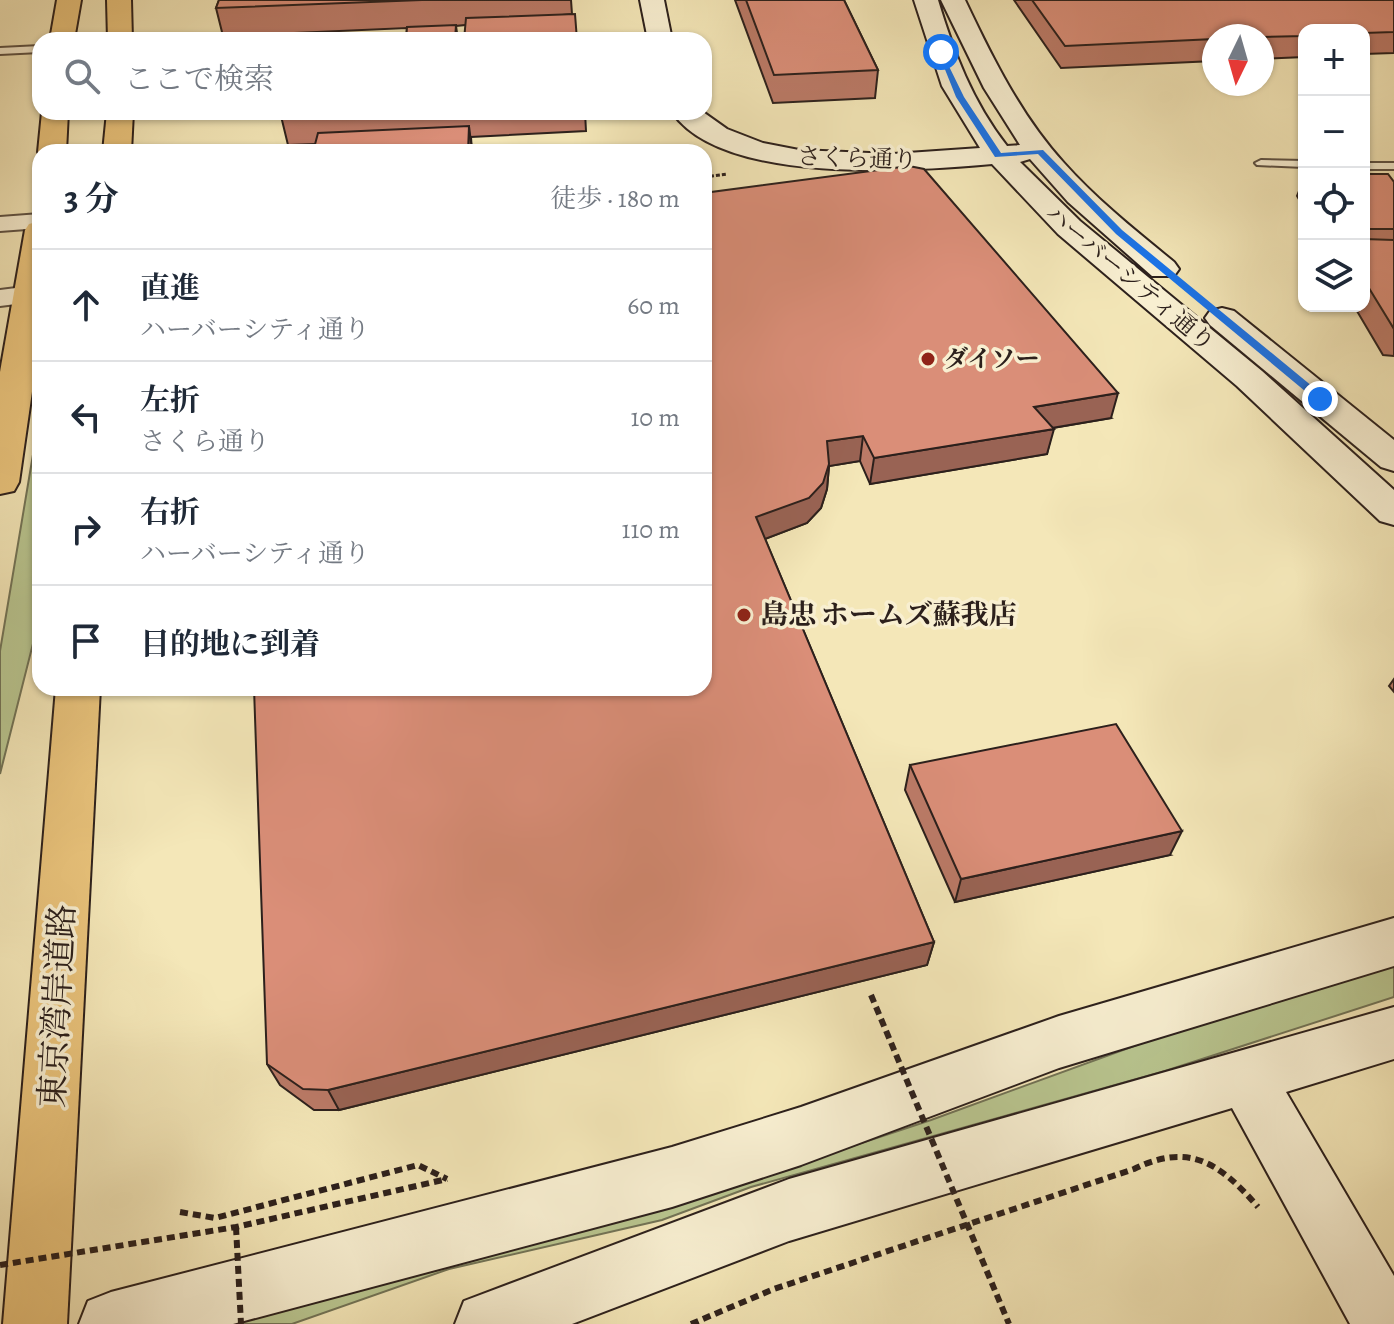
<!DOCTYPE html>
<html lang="ja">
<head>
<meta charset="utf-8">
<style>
	:root { --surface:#fff; --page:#f6f6f7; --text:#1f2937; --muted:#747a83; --line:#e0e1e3 }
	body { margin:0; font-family:Alegreya,"Noto Serif JP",serif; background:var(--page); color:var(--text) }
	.controls { position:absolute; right:24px; top:24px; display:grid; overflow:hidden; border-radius:16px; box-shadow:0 2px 6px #0004 }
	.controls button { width:72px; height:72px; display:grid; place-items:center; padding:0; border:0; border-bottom:2px solid var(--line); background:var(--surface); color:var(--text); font:40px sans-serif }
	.compass { position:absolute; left:1202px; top:24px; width:72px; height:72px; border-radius:50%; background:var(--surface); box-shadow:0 2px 6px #0004; rotate:185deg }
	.stop { position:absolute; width:24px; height:24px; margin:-18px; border:6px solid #1a73e8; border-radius:50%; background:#fff }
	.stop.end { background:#1a73e8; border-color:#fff; box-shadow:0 2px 8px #0008 }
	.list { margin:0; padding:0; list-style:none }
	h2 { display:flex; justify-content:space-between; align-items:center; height:104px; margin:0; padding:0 32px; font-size:34px }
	h2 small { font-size:26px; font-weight:400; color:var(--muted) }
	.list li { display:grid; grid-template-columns:52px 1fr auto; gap:24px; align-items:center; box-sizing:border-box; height:112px; padding:0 32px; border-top:2px solid var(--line) }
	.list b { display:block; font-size:30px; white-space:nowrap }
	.list p { margin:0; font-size:26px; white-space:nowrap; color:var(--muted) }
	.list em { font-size:26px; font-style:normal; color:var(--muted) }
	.icon { flex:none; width:44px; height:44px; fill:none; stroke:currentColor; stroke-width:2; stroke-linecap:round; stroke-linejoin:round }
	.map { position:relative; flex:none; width:1394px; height:1324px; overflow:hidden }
	.search { position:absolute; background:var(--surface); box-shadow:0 2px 6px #0004; left:32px; top:32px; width:680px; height:88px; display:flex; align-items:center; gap:20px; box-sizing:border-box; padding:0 28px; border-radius:24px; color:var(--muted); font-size:30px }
	.panel { position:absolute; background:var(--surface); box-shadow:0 2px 6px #0004; left:32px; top:144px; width:680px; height:552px; border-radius:24px }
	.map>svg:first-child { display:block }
	.green { fill:#b9c690; stroke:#727356; stroke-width:2 }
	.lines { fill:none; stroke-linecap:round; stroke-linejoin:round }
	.lane-casing { stroke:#5e5243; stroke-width:4 }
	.street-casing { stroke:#5e5243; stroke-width:4 }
	.secondary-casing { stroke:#2c201c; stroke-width:4 }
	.highway-casing { stroke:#2c201c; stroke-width:4 }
	.path-far1 { stroke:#2c201c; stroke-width:3; stroke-dasharray:4 2; stroke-linecap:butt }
	.path { stroke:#2c201c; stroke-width:6; stroke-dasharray:8 5; stroke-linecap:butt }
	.lane { fill:#f8efd1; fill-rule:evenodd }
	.street { fill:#f8efd1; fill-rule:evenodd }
	.secondary { fill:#f8efd1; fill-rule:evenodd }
	.highway { fill:#eac47c; fill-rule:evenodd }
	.path-bridge { stroke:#2c201c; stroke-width:6; stroke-dasharray:8 5; stroke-linecap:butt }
	.wall { fill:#bb7a67; stroke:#2c201c; stroke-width:2 }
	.shaded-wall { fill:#996354; stroke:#2c201c; stroke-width:2 }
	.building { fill:#da8e78; stroke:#2c201c; stroke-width:2 }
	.route { fill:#1a73e8 }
	.poi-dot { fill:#8f2418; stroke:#f8efd1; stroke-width:3 }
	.labels { text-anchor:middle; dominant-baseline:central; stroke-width:7; stroke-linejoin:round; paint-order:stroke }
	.far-street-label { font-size:24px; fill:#2c201c; stroke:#f8efd1 }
	.far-poi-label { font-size:24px; font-weight:bold; fill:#2c201c; stroke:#f8efd1; text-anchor:start }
	.poi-label { font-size:28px; font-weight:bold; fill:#2c201c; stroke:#f8efd1; text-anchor:start }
	.near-street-label { font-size:34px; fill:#2c201c; stroke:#f8efd1 }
</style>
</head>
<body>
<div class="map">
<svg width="1394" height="1324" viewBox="0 0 1394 1324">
	<rect width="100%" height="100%" fill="#f4e7b8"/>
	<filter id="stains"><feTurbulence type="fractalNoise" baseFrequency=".0025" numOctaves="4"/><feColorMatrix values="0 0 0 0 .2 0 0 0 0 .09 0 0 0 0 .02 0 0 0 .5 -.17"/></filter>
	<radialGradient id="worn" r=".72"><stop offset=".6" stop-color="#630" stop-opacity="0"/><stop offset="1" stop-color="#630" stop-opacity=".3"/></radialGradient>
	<g class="green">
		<polygon points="40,413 40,616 0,774 0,651"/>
		<polygon points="1394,964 1394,997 1165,1071 751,1187 662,1220 449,1269 292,1324 216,1324 786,1168 931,1120 1145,1042"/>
	</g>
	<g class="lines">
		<defs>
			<g id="lane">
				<polygon points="40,46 40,52 0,54 0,48"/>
				<polygon points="1261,160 1304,161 1304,167 1257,165 1255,163"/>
				<rect x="1364" y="163" width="30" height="6"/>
			</g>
			<g id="street">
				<polygon points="40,214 40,228 0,231 0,217"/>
				<polygon points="40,285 40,301 0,306 0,290"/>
			</g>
			<g id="secondary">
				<polygon points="640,0 664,0 672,40 648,40"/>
				<path d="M 914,0 L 938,0 C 954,53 972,101 1007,146 L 1020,145 L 984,88 L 941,0 L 965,0 C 992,57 1021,116 1064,163 C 1097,200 1136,231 1174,262 L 1179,269 L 1174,276 L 1152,276 L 1068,202 L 1030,159 L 1020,162 L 1080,221 L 1262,371 L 1394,490 L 1394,525 L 1380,521 L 1237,386 L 1058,234 L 992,164 C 914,171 723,186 672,112 L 703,112 L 727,129 L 763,143 L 799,150 L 893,154 L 980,148 L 942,86 Z"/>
				<polygon points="1222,308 1234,311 1394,440 1394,471 1381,467 1210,325 1205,318 1210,311"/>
				<polygon points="1394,918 1394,966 1059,1068 801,1165 672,1207 233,1324 79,1324 88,1301 111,1292 672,1147 801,1107 1059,1016"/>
				<polygon points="1394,1007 1394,1059 1286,1092 1394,1276 1394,1324 1350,1324 1232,1108 789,1241 572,1324 455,1324 464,1301 789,1179"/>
			</g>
			<g id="highway">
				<polygon points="57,0 81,0 74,40 50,40"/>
				<polygon points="107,0 131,0 132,40 108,40"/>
				<polygon points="42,112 68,112 66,152 40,152 40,155 38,152"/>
				<polygon points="107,112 133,112 131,152 103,152"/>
				<polygon points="40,221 40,336 19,482 14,491 0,494 0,372 25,230 29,224"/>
				<polygon points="56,688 100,688 67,1324 3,1324"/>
			</g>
		</defs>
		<use href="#lane" class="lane-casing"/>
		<use href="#street" class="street-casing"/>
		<use href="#secondary" class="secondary-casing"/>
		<use href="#highway" class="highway-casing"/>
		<polyline class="path-far1" points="704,177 727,174"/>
		<g class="path">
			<polyline points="180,1212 215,1218 418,1165 447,1179"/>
			<path d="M 691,1324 L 774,1289 L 1134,1169 C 1189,1142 1220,1163 1258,1207"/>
		</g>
		<use href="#lane" class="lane"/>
		<use href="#street" class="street"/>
		<use href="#secondary" class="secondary"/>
		<use href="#highway" class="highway"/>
		<g class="path-bridge">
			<polyline points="871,995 1009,1324"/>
			<polyline points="236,1227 241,1324"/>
			<polyline points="0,1265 236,1227 447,1179"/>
		</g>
	</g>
	<g class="wall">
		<polygon points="219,0 571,0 572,14 456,26 458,40 406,40 407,28 223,36 216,8"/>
		<polygon points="735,0 844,0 878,70 875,98 773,103"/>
		<polygon points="1014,0 1394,0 1394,53 1364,54 1364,30 1304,30 1304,57 1262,59 1262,36 1214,36 1214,61 1061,68"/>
		<polygon points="282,112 585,112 586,131 471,137 472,152 313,152 315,144 288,145 281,116"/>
		<polygon points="1364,174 1394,182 1394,356 1383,355 1354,306 1364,306"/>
		<polygon points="1304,179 1304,208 1297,196"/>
		<polygon points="704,193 1111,418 1053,428 1047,454 870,484 860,461 829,466 827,489 821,508 807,523 765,539 934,942 927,965 339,1110 314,1110 280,1085 267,1064"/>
		<polygon points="1394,679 1394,692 1389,686"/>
		<polygon points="910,765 1170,855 955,902 905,790"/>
	</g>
	<g class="shaded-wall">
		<polygon points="469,126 472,150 472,152 468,152"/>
		<polygon points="1118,393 1111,418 1028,432 1034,407"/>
		<polygon points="1054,429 1047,454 870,484 874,458"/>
		<polygon points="863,436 860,461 829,466 827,489 821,508 807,523 754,543 756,517 827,441"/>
		<polygon points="1182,831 1170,855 955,902 961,879"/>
		<polygon points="934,942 927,965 339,1110 328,1090"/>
	</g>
	<g class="building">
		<polygon points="219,0 422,0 216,8"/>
		<polygon points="746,0 844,0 878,70 774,75"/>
		<polygon points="1032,0 1394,0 1394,32 1364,33 1364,30 1304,30 1304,36 1262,37 1262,36 1214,36 1214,39 1065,46"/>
		<polygon points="575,14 577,40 464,40 466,18"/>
		<polygon points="456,25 455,40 406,40 407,27"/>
		<polygon points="282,112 363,112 281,116"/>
		<polygon points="469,126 468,152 313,152 318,133"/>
		<polygon points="909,166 924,169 1118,393 1034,407 1054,429 874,458 863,436 827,441 829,464 823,483 809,498 756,517 934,942 328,1090 303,1089 267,1064 254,688 704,688 704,193"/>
		<polygon points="1364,174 1388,174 1394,182 1394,229 1364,229"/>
		<polygon points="1364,239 1394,240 1394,329 1364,280"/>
		<polygon points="1116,724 1182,831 961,879 910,765"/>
	</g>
	<polygon class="route" points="941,50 964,97 1001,153 1043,150 1122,230 1324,396 1324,401 1317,401 1116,234 1038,154 995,157 956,97 938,52"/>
	<g class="poi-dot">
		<circle cx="928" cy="359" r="8"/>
		<circle cx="744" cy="615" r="8"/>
	</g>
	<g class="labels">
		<g class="far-street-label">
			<text transform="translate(857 158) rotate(2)">さくら通り</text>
			<text transform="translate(1130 278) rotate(40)">ハーバーシティ通り</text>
		</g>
		<g class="far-poi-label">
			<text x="944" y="359">ダイソー</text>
		</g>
		<g class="poi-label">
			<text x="760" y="615">島忠 ホームズ蘇我店</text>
		</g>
		<g class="near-street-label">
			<text transform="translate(57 1006) rotate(-87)">東京湾岸道路</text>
		</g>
	</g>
	<rect width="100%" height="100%" filter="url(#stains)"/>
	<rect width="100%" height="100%" fill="url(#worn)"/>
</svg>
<div class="controls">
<button>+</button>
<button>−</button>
<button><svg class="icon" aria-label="locate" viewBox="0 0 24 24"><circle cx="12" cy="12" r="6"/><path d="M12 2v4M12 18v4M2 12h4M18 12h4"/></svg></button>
<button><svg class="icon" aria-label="layers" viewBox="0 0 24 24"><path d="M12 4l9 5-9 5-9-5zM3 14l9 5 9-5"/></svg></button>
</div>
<svg class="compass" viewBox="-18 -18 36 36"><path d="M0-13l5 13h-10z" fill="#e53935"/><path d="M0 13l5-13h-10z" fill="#747a83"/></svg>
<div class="stop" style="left:941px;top:52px"></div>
<div class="stop end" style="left:1320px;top:399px"></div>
<div class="search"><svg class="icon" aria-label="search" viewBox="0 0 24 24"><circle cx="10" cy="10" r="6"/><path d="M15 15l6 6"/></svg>ここで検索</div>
<section class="panel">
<h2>3 分<small>徒歩 · 180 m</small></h2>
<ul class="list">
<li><svg class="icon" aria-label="ahead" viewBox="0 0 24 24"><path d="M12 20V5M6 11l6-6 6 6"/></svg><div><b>直進</b><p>ハーバーシティ通り</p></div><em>60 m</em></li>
<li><svg class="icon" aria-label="left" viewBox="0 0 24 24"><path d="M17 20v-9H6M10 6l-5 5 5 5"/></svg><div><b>左折</b><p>さくら通り</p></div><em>10 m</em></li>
<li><svg class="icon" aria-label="right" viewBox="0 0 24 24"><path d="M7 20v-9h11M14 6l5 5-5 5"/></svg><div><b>右折</b><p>ハーバーシティ通り</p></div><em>110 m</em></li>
<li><svg class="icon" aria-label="arrive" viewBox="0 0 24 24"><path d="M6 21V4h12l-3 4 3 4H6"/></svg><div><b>目的地に到着</b></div></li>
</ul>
</section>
</div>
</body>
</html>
